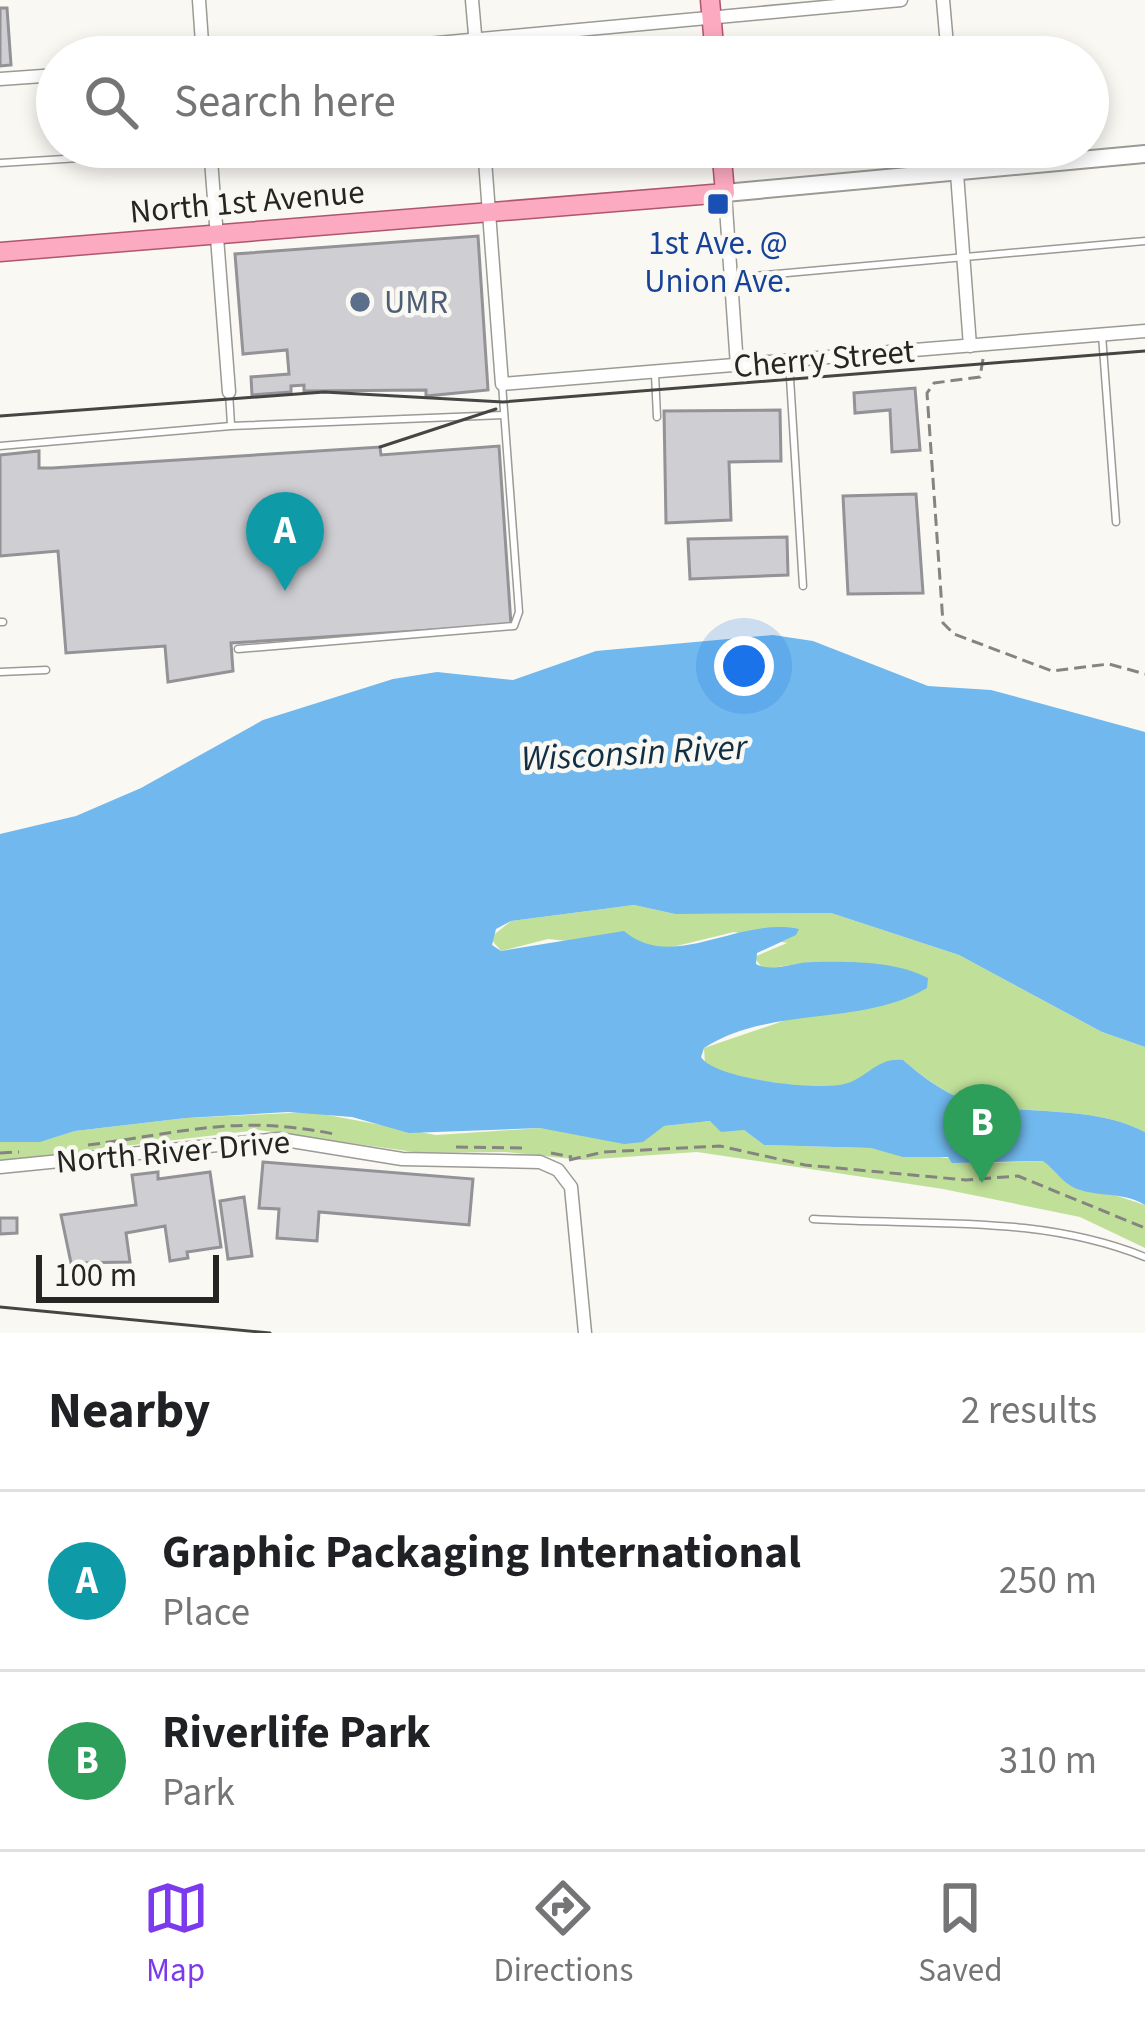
<!DOCTYPE html>
<html lang="en">
<head>
<meta charset="utf-8">
<style>
	:root { --surface:#fff; --page:#f2f2f2; --text:#202124; --muted:#757577; --line:#e0e0e0; --accent:#7c3aed }
	body { margin:0; font-family:"Source Sans 3",sans-serif; background:var(--page); color:var(--text) }
	.scale { position:absolute; left:36px; bottom:30px; width:183px; box-sizing:border-box; padding-left:12px; border:6px solid #252523; border-top:0; font-size:33px; line-height:42px; white-space:nowrap; color:#252523; -webkit-text-stroke:9px #faf8f3; paint-order:stroke }
	.you { position:absolute; left:744px; top:666px; width:42px; height:42px; margin:-30px; border:9px solid #fff; border-radius:50%; background:#1a73e8; box-shadow:0 0 0 18px #1a73e833 }
	.badge { display:grid; place-items:center; width:78px; height:78px; border-radius:50%; background:var(--accent); color:#fff; font-size:39px; font-weight:700 }
	.pin { position:absolute; translate:-50% -99px; filter:drop-shadow(0 3px 6px #0008) }
	.pin::after { content:''; position:absolute; top:63px; width:42px; height:36px; background:inherit; clip-path:polygon(0 0,100% 0,50% 100%) }
	.list { margin:0; padding:0; list-style:none }
	h2 { display:flex; justify-content:space-between; align-items:center; height:156px; margin:0; padding:0 48px; font-size:51px }
	h2 small { font-size:39px; font-weight:400; color:var(--muted) }
	.list li { display:grid; grid-template-columns:78px 1fr auto; gap:36px; align-items:center; box-sizing:border-box; height:180px; padding:0 48px; border-top:3px solid var(--line) }
	.list b { display:block; font-size:45px; white-space:nowrap }
	.list p { margin:0; font-size:39px; white-space:nowrap; color:var(--muted) }
	.list em { font-size:39px; font-style:normal; color:var(--muted) }
	.icon { flex:none; width:66px; height:66px; fill:none; stroke:currentColor; stroke-width:2; stroke-linecap:round; stroke-linejoin:round }
	.map { position:relative; flex:none; width:1145px; height:1333px; overflow:hidden }
	.search { position:absolute; background:var(--surface); box-shadow:0 6px 18px #0003; left:36px; right:36px; top:36px; height:132px; display:flex; align-items:center; gap:30px; box-sizing:border-box; padding:0 42px; border-radius:66px; color:var(--muted); font-size:45px }
	.sheet { height:516px; background:var(--surface) }
	nav { display:flex; justify-content:space-around; align-items:center; box-sizing:border-box; height:168px; border-top:3px solid var(--line); background:var(--surface); font-size:33px; color:var(--muted) }
	nav a { display:grid; justify-items:center; gap:6px }
	nav .on { color:var(--accent) }
	.map>svg:first-child { display:block }
	.green { fill:#c0e09a }
	.water { fill:#70b8ed }
	.building { fill:#cfced3; stroke:#939296; stroke-width:3 }
	.lines { fill:none; stroke-linecap:round; stroke-linejoin:round }
	.lane-casing { stroke:#9b9a95; stroke-width:9 }
	.street-casing { stroke:#9b9a95; stroke-width:15 }
	.secondary-casing { stroke:#9b9a95; stroke-width:20 }
	.primary-casing { stroke:#af566e; stroke-width:21 }
	.path { stroke:#858481; stroke-width:3; stroke-dasharray:12 6; stroke-linecap:butt }
	.lane { stroke:#fff; stroke-width:6 }
	.street { stroke:#fff; stroke-width:12 }
	.secondary { stroke:#fff; stroke-width:16 }
	.primary { stroke:#fcaac1; stroke-width:18 }
	.rail { stroke:#454543; stroke-width:3 }
	.transit-dot { fill:#1a4fb4; stroke:#faf8f3; stroke-width:4.5 }
	.service-dot { fill:#5c6f8a; stroke:#faf8f3; stroke-width:4.5 }
	.labels { text-anchor:middle; dominant-baseline:central; stroke-width:9; stroke-linejoin:round; paint-order:stroke }
	.street-label { font-size:33px; fill:#252523; stroke:#faf8f3 }
	.transit-label { font-size:33px; fill:#164399; stroke:#faf8f3 }
	.service-label { font-size:33px; fill:#4e5e75; stroke:#faf8f3; text-anchor:start }
	.water-label { font-size:36px; font-style:italic; fill:#102f45; stroke:#faf8f3 }
</style>
</head>
<body>
<div class="map">
<svg width="1145" height="1333" viewBox="0 0 1145 1333">
	<rect width="100%" height="100%" fill="#faf8f3"/>
	<g class="green">
		<path d="M 634,905 L 675,914 L 831,913 L 959,955 L 1102,1032 L 1145,1047 L 1145,1132 C 1092,1105 1032,1116 976,1103 C 949,1097 924,1077 902,1060 C 875,1063 865,1080 843,1085 C 815,1091 729,1079 705,1064 L 704,1048 L 789,1019 L 812,962 L 763,969 L 754,957 L 787,943 L 734,932 L 660,950 L 548,939 L 501,951 L 490,938 L 511,921 Z"/>
		<polygon points="311,1112 436,1135 540,1128 644,1136 664,1126 710,1121 744,1130 764,1145 871,1148 985,1163 1044,1161 1082,1191 1102,1191 1145,1205 1145,1248 1080,1217 943,1189 697,1152 582,1160 505,1152 421,1153 258,1130 0,1161 0,1142 39,1142 75,1131 186,1118"/>
	</g>
	<path class="water" d="M 773,635 L 813,641 L 928,686 L 991,690 L 1145,732 L 1145,1047 L 1102,1032 L 959,955 L 831,913 L 675,914 L 634,905 L 511,921 L 496,929 L 492,945 L 501,951 L 624,931 C 673,973 739,916 799,929 L 796,935 L 757,953 L 756,964 C 772,973 794,962 813,962 C 848,961 897,961 928,978 L 927,988 C 862,1027 770,1005 704,1048 L 701,1057 C 714,1079 819,1091 844,1084 C 867,1079 876,1057 903,1060 C 924,1078 949,1097 976,1103 C 1032,1116 1093,1105 1145,1132 L 1145,1205 C 1125,1192 1101,1197 1080,1190 C 1062,1184 1057,1171 1043,1161 L 952,1163 L 948,1157 L 903,1157 L 871,1148 L 764,1145 L 744,1130 L 721,1132 L 710,1121 L 664,1126 L 643,1142 L 624,1144 L 540,1128 L 409,1133 L 352,1117 L 288,1112 L 186,1118 L 75,1131 L 40,1142 L 0,1142 L 0,834 L 76,816 L 141,788 L 263,720 L 393,679 L 437,672 L 513,680 L 596,651 Z"/>
	<g class="building">
		<polygon points="0,8 7,8 11,65 0,66"/>
		<polygon points="478,236 488,390 426,396 426,390 304,391 304,385 291,386 291,392 252,395 251,377 289,374 287,350 243,354 235,254"/>
		<polygon points="915,388 920,450 892,452 890,410 855,413 854,393"/>
		<polygon points="780,410 781,461 729,462 731,520 666,523 664,411"/>
		<polygon points="499,446 511,625 231,643 233,671 168,682 165,646 66,653 58,551 0,556 0,455 39,451 39,468 52,468 380,447 381,455"/>
		<polygon points="916,494 923,593 848,594 843,496"/>
		<polygon points="787,537 788,575 690,579 688,539"/>
		<polygon points="263,1162 473,1179 469,1225 319,1212 317,1241 277,1238 279,1209 259,1208"/>
		<polygon points="158,1172 158,1179 210,1172 221,1247 187,1252 188,1258 170,1261 165,1226 126,1233 130,1262 71,1263 61,1215 136,1205 132,1175"/>
		<polygon points="244,1197 252,1256 228,1259 220,1201"/>
		<polygon points="0,1218 17,1218 17,1233 0,1234"/>
	</g>
	<g class="lines">
		<defs>
			<g id="lane">
				<polyline points="0,163 255,147"/>
				<polyline points="731,278 1145,241"/>
				<polyline points="1102,335 1116,522"/>
				<polyline points="789,362 803,586"/>
				<polyline points="655,374 657,417"/>
				<polyline points="229,392 231,425"/>
				<polyline points="0,446 231,426 504,415"/>
				<polyline points="0,622 3,622"/>
				<polyline points="238,649 514,626 519,612 502,384"/>
				<polyline points="0,672 46,670"/>
				<path d="M 813,1219 C 926,1226 1039,1214 1145,1257"/>
			</g>
			<g id="street">
				<polyline points="199,0 203,57"/>
				<polyline points="472,0 477,57"/>
				<polyline points="943,0 948,57"/>
				<polyline points="287,57 901,0"/>
				<polyline points="0,79 57,75"/>
				<polyline points="210,147 229,392"/>
				<polyline points="484,147 502,384 1145,331"/>
				<polyline points="955,147 970,346"/>
				<polyline points="725,193 737,366"/>
				<polyline points="0,1167 279,1139 402,1159 540,1162 558,1170 571,1187 585,1333"/>
			</g>
			<polyline id="secondary" points="725,193 1145,154"/>
			<g id="primary">
				<polyline points="710,0 715,57"/>
				<polyline points="0,252 725,193 721,147"/>
			</g>
		</defs>
		<use href="#lane" class="lane-casing"/>
		<use href="#street" class="street-casing"/>
		<use href="#secondary" class="secondary-casing"/>
		<use href="#primary" class="primary-casing"/>
		<g class="path">
			<polyline points="983,359 980,377 934,383 927,393 943,623 954,634 1052,671 1109,664 1145,674"/>
			<path d="M 88,1145 C 182,1133 236,1114 334,1134"/>
			<polyline points="456,1147 524,1148"/>
			<polyline points="0,1153 19,1152"/>
			<polyline points="551,1153 572,1157"/>
			<polyline points="569,1160 604,1152 720,1146 805,1165 966,1180 1018,1176 1145,1228"/>
		</g>
		<use href="#lane" class="lane"/>
		<use href="#street" class="street"/>
		<use href="#secondary" class="secondary"/>
		<use href="#primary" class="primary"/>
		<g class="rail">
			<polyline points="0,416 324,392 503,402 1145,351"/>
			<polyline points="380,447 496,409"/>
			<polyline points="0,1307 270,1333"/>
		</g>
	</g>
	<rect class="transit-dot" x="706" y="192" width="24" height="24" rx="6"/>
	<circle class="service-dot" cx="360" cy="302" r="12"/>
	<g class="labels">
		<g class="street-label">
			<text transform="translate(247 202) rotate(-5)">North 1st Avenue</text>
			<text transform="translate(824 359) rotate(-5)">Cherry Street</text>
			<text transform="translate(173 1152) rotate(-5)">North River Drive</text>
		</g>
		<g class="transit-label">
			<text x="718" y="243">1st Ave. @<tspan x="718" dy="38">Union Ave.</tspan></text>
		</g>
		<g class="service-label">
			<text x="384" y="302">UMR</text>
		</g>
		<g class="water-label">
			<text transform="translate(634 753) rotate(-3)">Wisconsin River</text>
		</g>
	</g>
</svg>
<div class="scale">100 m</div>
<div class="you"></div>
<div class="pin badge" style="left:285px;top:591px;background:#0f9aa8">A</div>
<div class="pin badge" style="left:982px;top:1183px;background:#2e9e5b">B</div>
<div class="search"><svg class="icon" aria-label="search" viewBox="0 0 24 24"><circle cx="10" cy="10" r="6"/><path d="M15 15l6 6"/></svg>Search here</div>
</div>
<section class="sheet">
<h2>Nearby<small>2 results</small></h2>
<ul class="list">
<li><span class="badge" style="background:#0f9aa8">A</span><div><b>Graphic Packaging International</b><p>Place</p></div><em>250 m</em></li>
<li><span class="badge" style="background:#2e9e5b">B</span><div><b>Riverlife Park</b><p>Park</p></div><em>310 m</em></li>
</ul>
</section>
<nav>
<a class="on"><svg class="icon" aria-label="map" viewBox="0 0 24 24"><path d="M3 6l6-2 6 2 6-2v14l-6 2-6-2-6 2zM9 4v14M15 6v14"/></svg>Map</a>
<a><svg class="icon" aria-label="directions" viewBox="0 0 24 24"><path d="M12 3l9 9-9 9-9-9zM9 14v-3h6M13 9l2 2-2 2"/></svg>Directions</a>
<a><svg class="icon" aria-label="saved" viewBox="0 0 24 24"><path d="M7 4h10v16l-5-4-5 4z"/></svg>Saved</a>
</nav>
</body>
</html>
